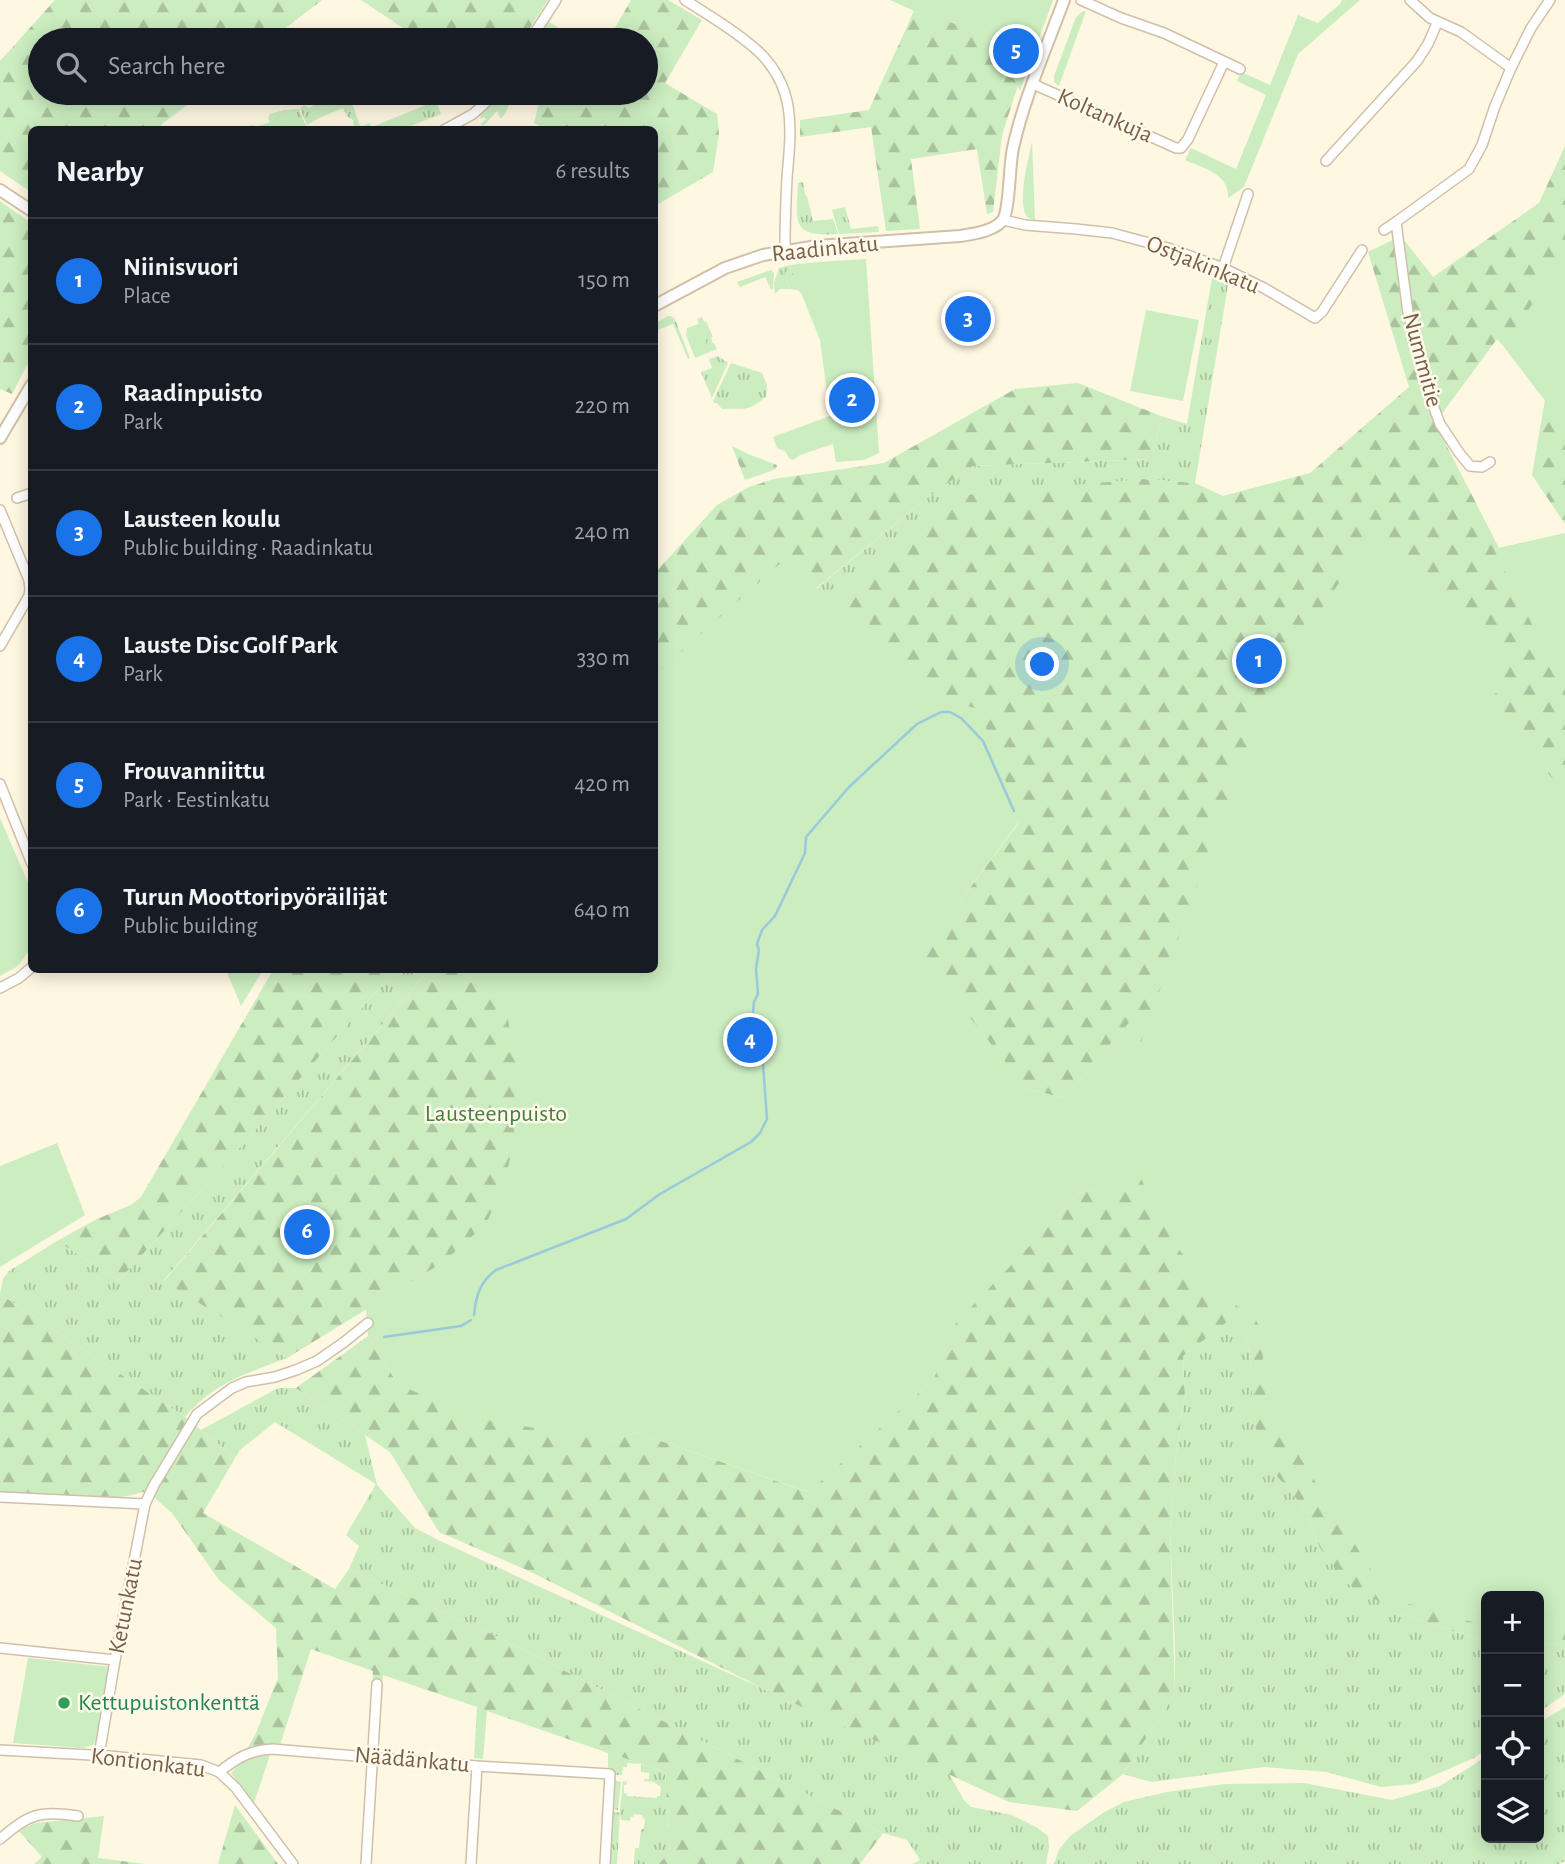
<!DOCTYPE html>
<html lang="en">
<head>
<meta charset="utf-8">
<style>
	:root { --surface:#171b24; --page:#242831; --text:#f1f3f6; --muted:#9ea1a6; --line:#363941; --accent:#1a73e8 }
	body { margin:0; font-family:"Alegreya Sans",sans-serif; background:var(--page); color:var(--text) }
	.controls { position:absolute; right:21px; bottom:21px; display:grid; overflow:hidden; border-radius:10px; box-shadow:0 4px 18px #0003 }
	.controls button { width:63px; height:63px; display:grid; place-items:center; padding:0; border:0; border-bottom:2px solid var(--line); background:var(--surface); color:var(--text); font:35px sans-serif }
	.you { position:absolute; left:1043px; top:665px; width:24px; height:24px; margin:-18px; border:5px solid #fff; border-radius:50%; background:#1a73e8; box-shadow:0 0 0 10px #1a73e833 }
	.badge { display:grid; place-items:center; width:46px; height:46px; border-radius:50%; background:var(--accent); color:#fff; font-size:23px; font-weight:700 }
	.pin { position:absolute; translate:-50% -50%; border:4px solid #fff; box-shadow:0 2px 7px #0006 }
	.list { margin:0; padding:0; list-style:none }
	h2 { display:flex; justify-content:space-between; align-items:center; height:91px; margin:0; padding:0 28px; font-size:30px }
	h2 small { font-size:23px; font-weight:400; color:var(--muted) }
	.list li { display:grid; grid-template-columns:46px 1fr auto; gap:21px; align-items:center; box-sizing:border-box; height:126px; padding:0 28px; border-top:2px solid var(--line) }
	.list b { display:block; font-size:26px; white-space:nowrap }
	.list p { margin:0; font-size:23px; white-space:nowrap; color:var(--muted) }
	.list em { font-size:23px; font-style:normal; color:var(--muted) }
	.icon { flex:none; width:38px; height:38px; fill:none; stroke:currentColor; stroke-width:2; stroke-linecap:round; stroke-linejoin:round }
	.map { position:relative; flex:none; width:1565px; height:1864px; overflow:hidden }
	.search { position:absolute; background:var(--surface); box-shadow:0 4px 18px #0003; left:28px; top:28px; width:630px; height:77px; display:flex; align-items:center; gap:18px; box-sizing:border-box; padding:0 24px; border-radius:38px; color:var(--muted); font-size:26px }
	.panel { position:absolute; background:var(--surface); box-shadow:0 4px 18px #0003; left:28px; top:126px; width:630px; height:847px; border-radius:10px }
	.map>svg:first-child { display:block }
	.grass { fill:url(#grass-tufts) }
	.forest { fill:url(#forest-firs) }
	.park { fill:#cbedc0 }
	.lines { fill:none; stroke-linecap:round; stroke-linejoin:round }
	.stream { stroke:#9ac9dc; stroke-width:2.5 }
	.minor-casing { stroke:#d1c0a8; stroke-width:12 }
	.tertiary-casing { stroke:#d1c0a8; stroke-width:14 }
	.minor { stroke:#fff; stroke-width:9 }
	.tertiary { stroke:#fff; stroke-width:10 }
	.leisure-dot { fill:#2e9e5b; stroke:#fffaeb; stroke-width:2.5 }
	.labels { text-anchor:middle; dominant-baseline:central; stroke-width:5; stroke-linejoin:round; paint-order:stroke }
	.street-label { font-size:24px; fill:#795f46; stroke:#fffaeb }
	.park-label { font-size:24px; fill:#47803d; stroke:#fffaeb }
	.leisure-label { font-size:24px; fill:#27864d; stroke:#fffaeb; text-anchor:start }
</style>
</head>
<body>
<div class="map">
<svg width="1565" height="1864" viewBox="0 0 1565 1864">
	<defs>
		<pattern id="grass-tufts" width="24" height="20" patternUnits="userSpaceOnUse" patternTransform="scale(1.75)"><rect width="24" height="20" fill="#cbedc0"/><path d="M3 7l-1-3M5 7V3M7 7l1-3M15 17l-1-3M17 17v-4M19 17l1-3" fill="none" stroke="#aac39e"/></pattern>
		<pattern id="forest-firs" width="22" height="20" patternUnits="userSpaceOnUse" patternTransform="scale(1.75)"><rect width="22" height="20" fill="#cbedc0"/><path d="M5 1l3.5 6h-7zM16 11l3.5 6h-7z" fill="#aac39e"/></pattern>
	</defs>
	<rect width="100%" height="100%" fill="#fef7e2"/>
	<g class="grass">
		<polygon points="297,93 346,93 353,100 352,103 361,129 354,129 353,120 348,117 343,108 319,118 307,125 300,108 304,105 309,108 314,105 310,98 299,102"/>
		<polygon points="422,93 433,93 441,114 403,129 363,129 363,126 369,123 372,127 426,105"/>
		<polygon points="503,93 514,93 505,114 501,119 497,111 483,126 481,124 486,119 484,117 480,119 481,115"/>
		<polygon points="299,109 306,126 298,129 282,129 292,124 284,118 270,123 268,118 270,114 284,110"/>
		<path d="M 803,182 L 805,195 L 807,196 L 813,221 L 833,219 L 838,234 C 791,237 796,223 798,183 Z"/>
		<polygon points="845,207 851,229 878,226 879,232 839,234 832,210"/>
		<polygon points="790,265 791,268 788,269 786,277 790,289 780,289 775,294 774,283 779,268"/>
		<polygon points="771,270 774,273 773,289 771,289 765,277 740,287 737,282"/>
		<polygon points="1213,272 1229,279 1195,483 1142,479 655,754 767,629 927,498 972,466 1153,459 1161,416 1187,424"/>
		<polygon points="668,316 671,316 675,319 690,358 688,359 673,324 655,331 655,324"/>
		<polygon points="702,317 704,322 706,321 713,337 711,338 713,344 707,346 697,319"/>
		<polygon points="718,356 728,363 712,398 701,372 712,368 709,359"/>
		<path d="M 731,363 L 762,373 L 767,385 L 766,397 C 761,400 756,405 751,407 C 741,410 732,408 722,409 L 717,403 L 714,403 L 713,401 Z"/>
		<path d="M 395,970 L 429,970 L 164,1280 L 287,1358 C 245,1374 215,1382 185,1417 L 0,1294 L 3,1279 L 9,1271 L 57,1241 L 119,1280 L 219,1171 Z"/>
		<polygon points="1232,1317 1247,1341 1251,1367 1276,1475 1301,1504 1320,1548 1401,1614 1486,1642 1486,1749 1474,1758 1414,1784 1381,1787 1327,1772 1264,1767 1151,1782 1123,1774 1175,1693 1175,1646 1170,1532 1176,1453 1185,1396 1183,1356"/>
		<polygon points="278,1388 296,1388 365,1435 377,1485 415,1528 440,1541 949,1774 964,1800 971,1807 1012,1815 1036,1827 1048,1836 1049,1847 1046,1864 912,1864 920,1860 907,1840 883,1833 500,1638 349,1569 359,1546 346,1535 376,1484 275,1422 240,1450 235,1458 201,1430"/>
		<polygon points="1565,1643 1565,1694 1539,1712 1539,1645"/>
		<polygon points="1565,1707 1565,1861 1559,1864 1054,1864 1059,1850 1070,1836 1103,1813 1124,1802 1167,1792 1225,1784 1304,1783 1392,1800 1440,1786 1486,1757 1486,1838 1539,1838 1539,1723"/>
		<polygon points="617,1756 665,1772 670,1853 658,1864 634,1864 635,1848 639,1848 641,1829 644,1829 645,1819 643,1818 642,1815 634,1814 633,1817 630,1817 630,1821 621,1820 620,1809 623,1781 627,1782 627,1784 624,1785 624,1793 627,1794 627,1796 657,1798 657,1796 660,1796 661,1787 654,1782 644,1781 644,1779 649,1779 649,1773 641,1772 641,1764 627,1763 627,1767 623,1767 622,1775 614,1775 615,1770 610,1770 611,1768 616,1768"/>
		<polygon points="614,1780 621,1782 618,1810 612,1810"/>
		<polygon points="612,1811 620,1813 617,1864 608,1864"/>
	</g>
	<g class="forest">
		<polygon points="55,0 322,0 270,40 40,40 40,93 203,93 162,124 160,129 32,130 31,192 0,171 0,61"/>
		<polygon points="361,0 548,0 522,40 421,40"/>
		<path d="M 631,0 L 668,0 L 702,20 L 665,83 L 717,114 L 719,134 L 713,172 L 655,206 L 654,130 L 546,129 L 534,123 C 538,111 536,103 546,93 L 646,93 L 646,40 L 608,40 Z"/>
		<path d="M 914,11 C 935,17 976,27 991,42 C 1003,54 1010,70 1018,85 L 1002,135 L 993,212 L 987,214 L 977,149 L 911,159 L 920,229 L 886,231 L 871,127 L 800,137 L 800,120 L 869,110 Z"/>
		<polygon points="549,22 578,40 537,40"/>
		<polygon points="1565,146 1565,524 1532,475 1546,394 1497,339 1435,423 1499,548 1565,534 1565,1643 1539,1645 1539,1596 1486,1596 1486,1642 1401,1614 1346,1583 1320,1548 1301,1504 1276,1475 1262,1452 1253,1416 1251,1367 1247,1341 1232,1318 1183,1356 1185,1396 1176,1453 1170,1532 1175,1693 1123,1774 1077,1811 1009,1802 776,1695 529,1571 439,1532 390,1452 296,1388 368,1336 398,1384 611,1441 635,1432 808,1492 933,1380 955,1323 1080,1193 1122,1182 1154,1064 1129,1023 1064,1098 1027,1089 903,977 1020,821 767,1020 442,1263 287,1358 164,1281 429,970 654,970 655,754 966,495 1142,479 1195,483 1223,496 1310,473 1409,387 1368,252 1401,236 1433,277 1539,203"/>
		<polygon points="0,201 31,223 31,357 12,394 0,389"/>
		<polygon points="791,268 804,295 797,290 790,289 785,273 788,269"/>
		<polygon points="1078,383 1161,416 1153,459 972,466 927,498 655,719 654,574 717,505 749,487 774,479 884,463 1015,389"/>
		<polygon points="732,446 748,454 777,465 776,469 745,480"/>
		<polygon points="273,970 395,970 219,1171 119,1280 57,1241 97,1219 131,1205 141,1197"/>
		<polygon points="0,1294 185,1417 235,1458 203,1513 335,1589 349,1569 500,1638 883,1833 860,1864 658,1864 670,1853 665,1772 618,1756 616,1768 608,1768 608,1753 487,1711 483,1759 474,1758 477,1707 383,1675 381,1691 372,1690 373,1671 311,1649 280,1745 260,1745 247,1749 256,1733 278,1678 276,1628 219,1580 172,1513 147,1491 128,1496 113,1498 0,1492"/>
		<polygon points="235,1805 278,1864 218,1864"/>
		<polygon points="104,1816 98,1858 146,1864 34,1864 42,1857 18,1830 36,1823"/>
	</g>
	<g class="park">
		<polygon points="890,0 1053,0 1020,91 1006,61 989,40 962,26 914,11"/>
		<path d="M 1342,0 L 1360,0 L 1298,54 L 1244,187 L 1228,198 C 1230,174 1203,168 1185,160 L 1191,148 L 1236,169 L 1266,95 L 1237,81 L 1241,72 L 1270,85 L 1298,15 L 1318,23 L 1340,4 Z"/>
		<polygon points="1083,11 1086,11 1059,86 1054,82 1054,76 1076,17"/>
		<polygon points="284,118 290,120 292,124 282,129 271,129 269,127 264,129 239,129 253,125 255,127"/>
		<path d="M 1032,142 L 1035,220 L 1027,217 C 1017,201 1028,160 1032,142 Z"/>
		<polygon points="1565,254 1565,427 1504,347"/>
		<polygon points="866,259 879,453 864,460 836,462 833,444 800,455 793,460 789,458 785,451 777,448 773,437 830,416 820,340 790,265 818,262"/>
		<polygon points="1146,310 1199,320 1183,401 1130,391"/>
		<polygon points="699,324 707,345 714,343 717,349 695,358 686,335 687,328"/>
		<polygon points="1376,530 1446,610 1509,653 1491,707 1565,793 1565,1630 1539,1631 1539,1596 1486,1596 1486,1626 1389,1598 1266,1404 1261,1331 1255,1318 1219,1294 1196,1271 1173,1242 1135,1167 1123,1182 1080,1193 956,1323 933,1380 809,1492 635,1432 611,1441 470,1417 398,1384 368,1336 366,1309 442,1263 486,1224 504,1183 514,1143 515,1058 507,1014 462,970 654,970 655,675 784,560 934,698 979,709 1020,820 920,955 1027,1089 1064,1098 1129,1023 1141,1042 1270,682"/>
		<polygon points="1565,533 1565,661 1550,660 1494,549"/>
		<polygon points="0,818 32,892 31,948 18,966 0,976"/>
		<polygon points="226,970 263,970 241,1006"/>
		<polygon points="57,1143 85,1215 0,1267 0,1166"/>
		<polygon points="28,1658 111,1667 98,1736 93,1745 83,1748 13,1743"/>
		<polygon points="258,1755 270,1755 254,1803 231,1773 242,1762"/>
	</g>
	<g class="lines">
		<g class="stream">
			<path d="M 474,1315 C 476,1295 480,1282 496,1270 L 626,1219 L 660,1194 L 751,1142 L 760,1133 L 767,1119 L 761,1037 L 756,1027 L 753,1012 L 754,1002 L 758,994 L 756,968 L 759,950 L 757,944 L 762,930 L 775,916 L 805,853 L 806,837 L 849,787 L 917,724 L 941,712 L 950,712 L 961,718 L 983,741 L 1014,811"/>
			<polyline points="384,1337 461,1326 471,1320"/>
		</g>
		<defs>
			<g id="minor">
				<path d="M 685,0 C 710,16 737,32 759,52 C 797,89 791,130 787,178 C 786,199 785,220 785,242 L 786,250"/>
				<polyline points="1081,0 1121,18 1164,33 1240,69"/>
				<polyline points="1410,0 1430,18 1461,32 1511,68"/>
				<polyline points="530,40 556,0"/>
				<polyline points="1033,84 1176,148 1181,148 1188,139 1224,62"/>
				<polyline points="444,130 473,114 496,93"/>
				<polyline points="1326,161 1417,61 1428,44 1437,23"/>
				<polyline points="1003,220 1025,225 1076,229 1112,233 1168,248 1223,268 1264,288 1315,318 1322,312 1362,250"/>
				<polyline points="1384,230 1396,222"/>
				<polyline points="1223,268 1248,194"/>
				<polyline points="1490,462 1482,467 1470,466 1460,454 1440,424 1429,394 1408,313 1396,222 1469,169 1482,145 1495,106 1511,68 1531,28 1550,0"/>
				<polyline points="17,498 32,493"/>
				<polyline points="0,510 29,580 30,589 29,596 0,646"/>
				<polyline points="0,784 32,864"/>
				<polyline points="0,988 19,978 32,967"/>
				<polyline points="0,1497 145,1504 115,1660 99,1756"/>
				<polyline points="145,1504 154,1485 197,1414 232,1388 246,1382 275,1377 296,1370 317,1361 343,1343 368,1323"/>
				<polyline points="0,1648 115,1660"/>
				<polyline points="0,1750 109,1756 201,1765 219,1772 236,1788 293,1864"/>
				<path d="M 219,1772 C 236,1759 249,1750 272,1749 L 477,1766 L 610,1774 L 605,1864"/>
				<path d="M 0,1839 C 31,1813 38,1811 78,1816"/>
				<polyline points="366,1864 377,1684"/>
				<polyline points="471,1864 477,1766"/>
			</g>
			<g id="tertiary">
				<polyline points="0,190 32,211"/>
				<path d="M 654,306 L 725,268 L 763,255 L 817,246 L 960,236 C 973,234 997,231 1004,218 C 1010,204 1009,166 1013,148 C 1024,98 1046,49 1064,0"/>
				<polyline points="0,438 32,384"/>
			</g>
		</defs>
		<use href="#minor" class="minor-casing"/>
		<use href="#tertiary" class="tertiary-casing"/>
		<use href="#minor" class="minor"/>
		<use href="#tertiary" class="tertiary"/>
	</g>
	<circle class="leisure-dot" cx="64" cy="1703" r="7"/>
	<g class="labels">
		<g class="street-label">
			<text transform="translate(1105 116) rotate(24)">Koltankuja</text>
			<text transform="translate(825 249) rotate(-6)">Raadinkatu</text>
			<text transform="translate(1203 265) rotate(22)">Ostjakinkatu</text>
			<text transform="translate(1422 360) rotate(75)">Nummitie</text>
			<text transform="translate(126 1606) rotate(-79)">Ketunkatu</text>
			<text transform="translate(412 1760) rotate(5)">Näädänkatu</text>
			<text transform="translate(148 1763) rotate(7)">Kontionkatu</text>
		</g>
		<g class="park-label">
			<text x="496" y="1114">Lausteenpuisto</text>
		</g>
		<g class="leisure-label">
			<text x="78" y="1703">Kettupuistonkenttä</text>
		</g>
	</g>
</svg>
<div class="controls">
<button>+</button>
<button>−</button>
<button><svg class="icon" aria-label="locate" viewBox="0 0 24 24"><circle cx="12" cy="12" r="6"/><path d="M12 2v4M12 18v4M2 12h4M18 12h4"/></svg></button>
<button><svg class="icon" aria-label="layers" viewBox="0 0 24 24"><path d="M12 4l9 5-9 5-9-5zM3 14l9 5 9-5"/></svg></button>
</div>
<div class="you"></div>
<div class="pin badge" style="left:1259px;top:661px">1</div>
<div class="pin badge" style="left:852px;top:400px">2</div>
<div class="pin badge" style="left:968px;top:319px">3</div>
<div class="pin badge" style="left:750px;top:1040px">4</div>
<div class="pin badge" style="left:1016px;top:51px">5</div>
<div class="pin badge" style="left:307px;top:1232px">6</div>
<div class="search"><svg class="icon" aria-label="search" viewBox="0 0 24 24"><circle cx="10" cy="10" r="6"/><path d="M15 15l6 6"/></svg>Search here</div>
<section class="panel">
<h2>Nearby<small>6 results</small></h2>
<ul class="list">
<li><span class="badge">1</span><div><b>Niinisvuori</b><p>Place</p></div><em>150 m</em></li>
<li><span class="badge">2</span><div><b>Raadinpuisto</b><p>Park</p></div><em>220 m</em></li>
<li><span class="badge">3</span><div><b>Lausteen koulu</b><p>Public building · Raadinkatu</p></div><em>240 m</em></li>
<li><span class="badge">4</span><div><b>Lauste Disc Golf Park</b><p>Park</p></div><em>330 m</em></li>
<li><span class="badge">5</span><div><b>Frouvanniittu</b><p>Park · Eestinkatu</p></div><em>420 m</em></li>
<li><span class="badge">6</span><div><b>Turun Moottoripyöräilijät</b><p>Public building</p></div><em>640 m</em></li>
</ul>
</section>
</div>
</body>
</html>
